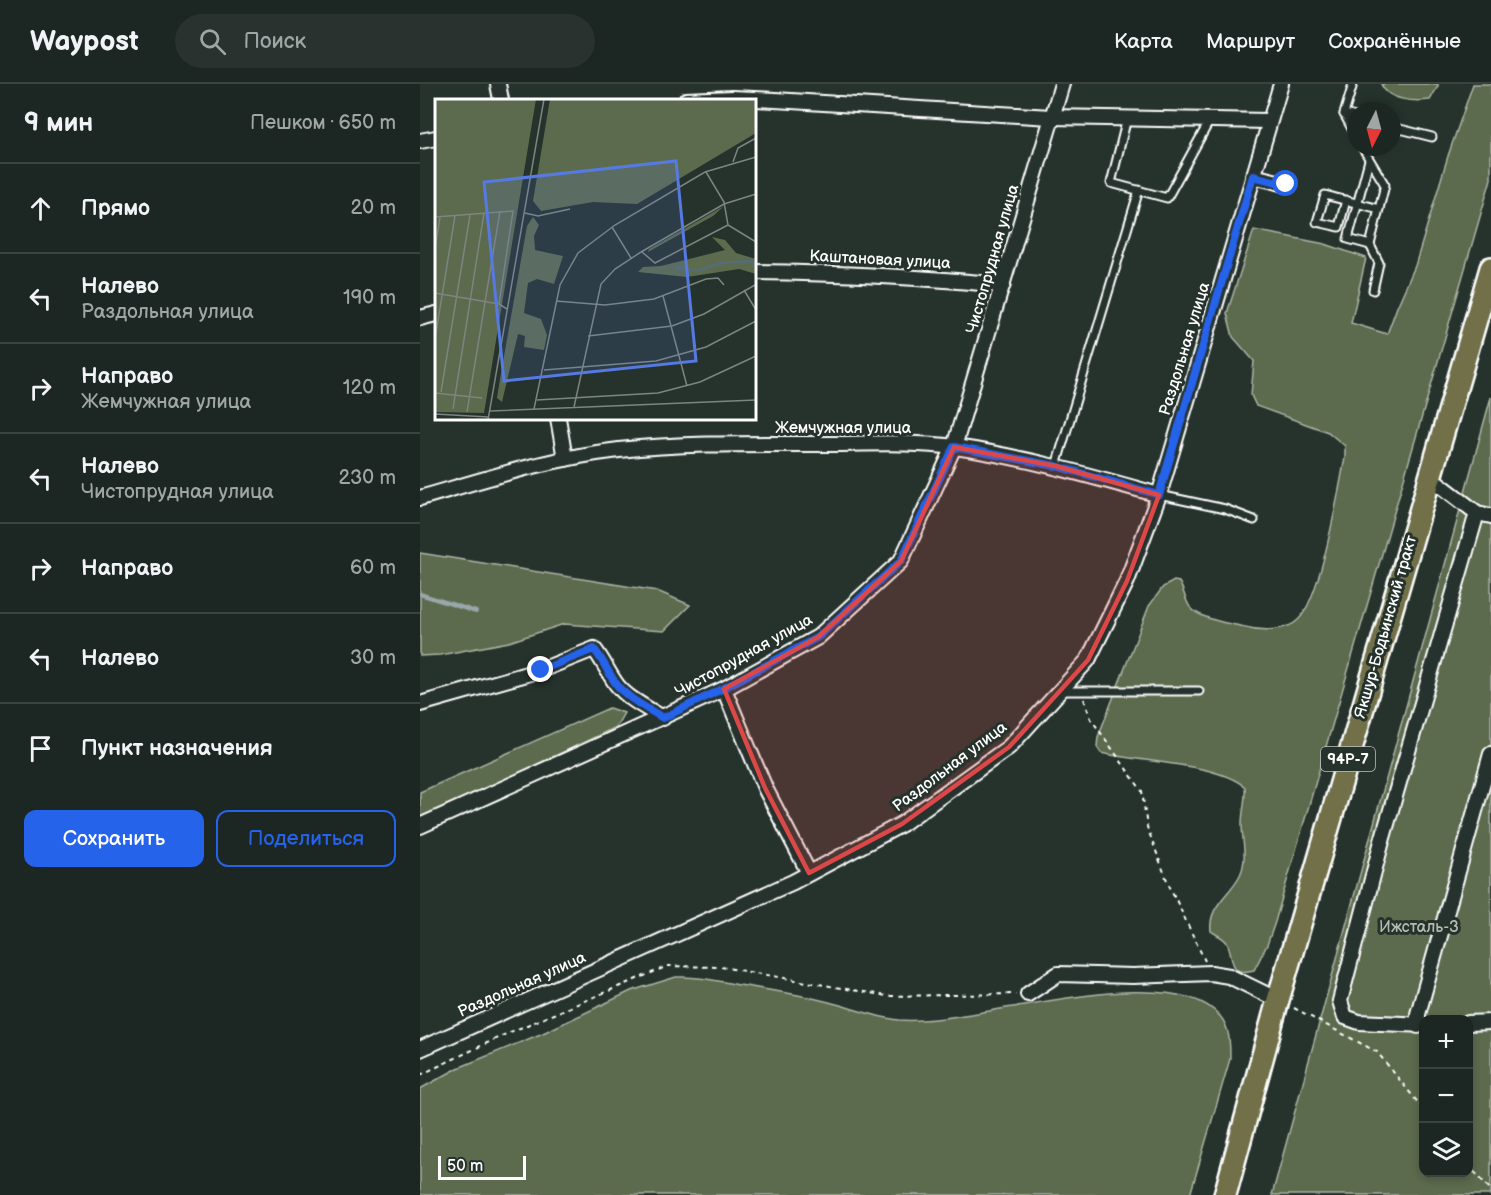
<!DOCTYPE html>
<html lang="ru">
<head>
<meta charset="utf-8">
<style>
	:root { --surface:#1c2622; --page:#29322f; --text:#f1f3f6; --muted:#a0a5a5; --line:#3a4340; --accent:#2563eb }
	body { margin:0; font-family:"Balsamiq Sans",sans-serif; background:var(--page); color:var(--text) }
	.controls { position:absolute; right:18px; bottom:18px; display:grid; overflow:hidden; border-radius:12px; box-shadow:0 3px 9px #0003 }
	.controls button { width:54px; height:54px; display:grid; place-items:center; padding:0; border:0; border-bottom:2px solid var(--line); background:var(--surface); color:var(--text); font:30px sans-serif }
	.compass { position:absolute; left:927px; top:18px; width:54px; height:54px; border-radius:50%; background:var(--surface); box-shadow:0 3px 9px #0003; rotate:186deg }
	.scale { position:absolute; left:18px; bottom:15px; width:88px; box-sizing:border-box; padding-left:6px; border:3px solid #fff; border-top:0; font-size:16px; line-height:21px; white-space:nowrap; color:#fff; -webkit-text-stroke:4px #26332d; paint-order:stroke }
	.stop { position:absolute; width:18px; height:18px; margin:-14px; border:4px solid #2563eb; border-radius:50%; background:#fff }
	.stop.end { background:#2563eb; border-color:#fff; box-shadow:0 2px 6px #0008 }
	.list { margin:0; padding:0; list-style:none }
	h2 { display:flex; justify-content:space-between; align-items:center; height:78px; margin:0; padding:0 24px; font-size:26px }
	h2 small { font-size:20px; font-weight:400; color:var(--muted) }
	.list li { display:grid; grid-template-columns:39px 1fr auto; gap:18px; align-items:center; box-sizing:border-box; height:90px; padding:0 24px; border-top:2px solid var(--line) }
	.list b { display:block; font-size:22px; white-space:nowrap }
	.list p { margin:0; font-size:20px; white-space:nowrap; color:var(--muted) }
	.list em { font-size:20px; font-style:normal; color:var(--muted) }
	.actions { display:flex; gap:12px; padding:18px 24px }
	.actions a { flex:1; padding:14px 0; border:2px solid var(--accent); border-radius:12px; text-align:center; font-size:21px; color:var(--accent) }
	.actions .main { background:var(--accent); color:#fff }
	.icon { flex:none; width:33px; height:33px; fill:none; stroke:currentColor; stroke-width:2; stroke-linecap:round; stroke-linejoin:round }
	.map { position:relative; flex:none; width:1071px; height:1111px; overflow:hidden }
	header { display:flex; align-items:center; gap:36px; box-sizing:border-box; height:84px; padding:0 30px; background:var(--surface); border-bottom:2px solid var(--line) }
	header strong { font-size:28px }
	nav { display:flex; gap:33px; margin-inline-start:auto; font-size:21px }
	.search { width:420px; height:54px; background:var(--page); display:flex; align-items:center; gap:15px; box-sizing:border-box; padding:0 21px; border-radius:33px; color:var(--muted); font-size:22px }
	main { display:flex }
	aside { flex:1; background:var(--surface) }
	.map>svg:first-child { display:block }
	.green { fill:#5c6b4d; stroke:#aeb5a6; stroke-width:1.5; fill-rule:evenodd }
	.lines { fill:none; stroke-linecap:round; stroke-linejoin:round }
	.stream { stroke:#99a7ac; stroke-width:4 }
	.service-casing { stroke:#fff; stroke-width:11 }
	.minor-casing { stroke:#fff; stroke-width:18 }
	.primary-casing { stroke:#fff; stroke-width:26 }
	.path { stroke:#fff; stroke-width:2; stroke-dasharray:4.5 4.5; stroke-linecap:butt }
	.service { stroke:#26332d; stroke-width:7 }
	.minor { stroke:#26332d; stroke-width:14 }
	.primary { stroke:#71704a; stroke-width:21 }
	.route { stroke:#2563eb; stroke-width:8 }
	.marked { fill:#dc4848; fill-opacity:0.2; stroke:#dc4848; stroke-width:4.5; stroke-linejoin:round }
	.labels { text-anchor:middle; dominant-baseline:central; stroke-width:6; stroke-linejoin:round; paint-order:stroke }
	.shield { fill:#26332d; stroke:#bec2c0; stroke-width:1.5 }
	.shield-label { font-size:15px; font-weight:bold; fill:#fff }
	.street-label { font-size:16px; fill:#fff; stroke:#26332d }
	.park-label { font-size:16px; fill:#b6bcaf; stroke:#26332d }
	.inset-river { fill:none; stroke:#556c74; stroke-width:3 }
	.inset-road { fill:none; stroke:#7d8581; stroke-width:1.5 }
	.view { fill:#567ae2; fill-opacity:0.15; stroke:#567ae2; stroke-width:3 }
	.inset-edge { fill:none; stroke:#fff; stroke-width:3 }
</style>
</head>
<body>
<header>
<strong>Waypost</strong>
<div class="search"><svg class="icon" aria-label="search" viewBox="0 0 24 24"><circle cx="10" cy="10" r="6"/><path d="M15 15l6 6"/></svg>Поиск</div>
<nav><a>Карта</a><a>Маршрут</a><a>Сохранённые</a></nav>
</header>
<main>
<aside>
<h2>9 мин<small>Пешком · 650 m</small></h2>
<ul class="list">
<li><svg class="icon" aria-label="ahead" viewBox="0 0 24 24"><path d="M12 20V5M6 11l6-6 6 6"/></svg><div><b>Прямо</b></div><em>20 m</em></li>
<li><svg class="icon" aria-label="left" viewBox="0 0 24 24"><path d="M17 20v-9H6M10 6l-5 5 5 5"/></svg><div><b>Налево</b><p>Раздольная улица</p></div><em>190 m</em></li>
<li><svg class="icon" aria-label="right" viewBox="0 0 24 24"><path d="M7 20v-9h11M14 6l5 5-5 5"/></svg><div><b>Направо</b><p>Жемчужная улица</p></div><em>120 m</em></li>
<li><svg class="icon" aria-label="left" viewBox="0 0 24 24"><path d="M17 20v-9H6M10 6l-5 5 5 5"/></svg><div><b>Налево</b><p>Чистопрудная улица</p></div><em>230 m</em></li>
<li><svg class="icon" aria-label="right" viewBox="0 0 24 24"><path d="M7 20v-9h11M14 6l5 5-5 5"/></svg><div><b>Направо</b></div><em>60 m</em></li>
<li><svg class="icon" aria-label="left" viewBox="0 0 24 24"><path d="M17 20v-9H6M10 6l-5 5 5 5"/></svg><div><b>Налево</b></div><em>30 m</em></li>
<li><svg class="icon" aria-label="arrive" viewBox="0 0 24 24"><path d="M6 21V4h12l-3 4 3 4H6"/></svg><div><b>Пункт назначения</b></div></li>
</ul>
<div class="actions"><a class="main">Сохранить</a><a>Поделиться</a></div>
</aside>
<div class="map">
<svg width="1071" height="1111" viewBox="0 0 1071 1111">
	<rect width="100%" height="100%" fill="#26332d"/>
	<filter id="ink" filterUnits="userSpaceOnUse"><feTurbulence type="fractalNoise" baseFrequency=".0167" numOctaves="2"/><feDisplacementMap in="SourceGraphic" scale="12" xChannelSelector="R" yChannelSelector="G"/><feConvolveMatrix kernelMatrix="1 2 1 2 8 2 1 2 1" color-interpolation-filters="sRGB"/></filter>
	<g filter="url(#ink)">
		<g class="green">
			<path d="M 961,0 L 1018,0 L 1018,2 L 1010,16 C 995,18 968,17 961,0 Z"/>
			<path d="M 1053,0 L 1071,0 L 1071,95 L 855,838 L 847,861 L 834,886 C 807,893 815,874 807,859 C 804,853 796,851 791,847 C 788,822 810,811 820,791 C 828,774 822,758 822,740 C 822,728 826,716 825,703 C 797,679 719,678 681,669 L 677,663 L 678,653 L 729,522 L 743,503 L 754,497 L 759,498 C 764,506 765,516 770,523 C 779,535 811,540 825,543 C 840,547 866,548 878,536 C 901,514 918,409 925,374 L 925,362 L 908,348 L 836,322 L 831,311 L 834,277 L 813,253 L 807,229 L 834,146 L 905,160 L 946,174 L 931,239 L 967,250 L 977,223 L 995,182 L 1028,72 Z"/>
			<path d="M 1071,313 L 1071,1111 L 852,1111 ZM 1004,936 L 1048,936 L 1048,1088 L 1004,1088 Z"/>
			<polygon points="0,469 237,507 270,521 244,547 144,540 89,558 20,571 0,572"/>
			<polygon points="189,624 204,629 196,643 99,689 0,733 0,708"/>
			<path d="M 256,893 C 278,892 298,897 319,901 C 349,906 379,910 409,918 C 432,924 455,933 479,936 C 551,943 748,872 800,932 C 810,944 810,960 810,975 L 770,1111 L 0,1111 L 0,1005 L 38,984 L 123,949 L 211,907 Z"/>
		</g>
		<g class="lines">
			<polyline class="stream" points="0,510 56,528"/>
			<defs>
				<g id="service">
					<polyline points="933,0 924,30 936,52"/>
					<polyline points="924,30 936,33"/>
					<polyline points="707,34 691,99 747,114 790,36"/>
					<polyline points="972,43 1012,53"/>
					<polyline points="949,76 928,155 950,161"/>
					<path d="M 926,116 L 919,143 L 897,138 L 905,111 C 923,116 941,120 959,125 L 965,101 L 942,63"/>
					<polyline points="953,206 959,179 950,161 959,125"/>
					<polyline points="636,382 719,106"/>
					<polyline points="739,411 805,425 834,436"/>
					<polyline points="642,607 779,607"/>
				</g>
				<g id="minor">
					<polyline points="78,0 81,16"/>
					<polyline points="266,16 312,14 355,16 631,33 849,37"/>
					<polyline points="0,57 16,54"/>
					<polyline points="833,92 866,100"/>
					<path d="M 334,188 C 418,189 500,193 583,201"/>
					<polyline points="0,234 16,230"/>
					<polyline points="138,334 145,375"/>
					<polyline points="1010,393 1057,429 1071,432"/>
					<path d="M 0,414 C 66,395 130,374 199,366 C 265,359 332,360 399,360 C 444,360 490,357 535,363 C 604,373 671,392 739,411"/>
					<polyline points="304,605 345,704 389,789"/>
					<path d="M 0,620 L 121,586 L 174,565 C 183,576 188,589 197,601 C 208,615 227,624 243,634"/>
					<polyline points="0,742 304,605 398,553 481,477 534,363 642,0"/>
					<polyline points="608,910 638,890 713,892 791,889 809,892 858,916"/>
					<polyline points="1048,939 1071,938"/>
					<polyline points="1004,941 939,938 925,933 920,917 962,757 1057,429"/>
					<polyline points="998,942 998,930 1071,670"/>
					<polyline points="0,965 373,798 482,740 589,663 668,576 707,497 739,411 861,0"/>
				</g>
				<polyline id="primary" points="805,1111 858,916 1071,184"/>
			</defs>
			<use href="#service" class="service-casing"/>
			<use href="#minor" class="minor-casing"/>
			<use href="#primary" class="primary-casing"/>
			<g class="path">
				<polyline points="664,615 671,635 722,707 727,743 748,799 785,877"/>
				<polyline points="874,924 957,968 1004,1026"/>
				<polyline points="0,991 88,949 248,882 301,883 467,912 596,910"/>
				<polyline points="1048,1081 1071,1106"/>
			</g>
			<use href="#service" class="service"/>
			<use href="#minor" class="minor"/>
			<use href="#primary" class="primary"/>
		</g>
	</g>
	<g class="lines" filter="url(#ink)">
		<path class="route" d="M 121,586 L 174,565 C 183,576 188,589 197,601 C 208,615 227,624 243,634 L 304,604 L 398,553 L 481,477 L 534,363 L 636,382 L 739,411 L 833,92 L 866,100"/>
	</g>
	<path class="marked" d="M 534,363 L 636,382 L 739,411 L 707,497 L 668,576 L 589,663 L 482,740 L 389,789 L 345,704 L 304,605 L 398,553 L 481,477 Z"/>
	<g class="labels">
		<rect class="shield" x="901" y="663" width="54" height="24" rx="4.5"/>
		<g class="shield-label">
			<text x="928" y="675">94Р-7</text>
		</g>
		<g class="street-label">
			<text transform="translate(573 175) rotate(-74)">Чистопрудная улица</text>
			<text transform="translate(460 176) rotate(3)">Каштановая улица</text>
			<text transform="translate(765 265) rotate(-73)">Раздольная улица</text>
			<text x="423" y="344">Жемчужная улица</text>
			<text transform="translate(966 543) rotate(-74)">Якшур-Бодьинский тракт</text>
			<text transform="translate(324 572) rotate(-29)">Чистопрудная улица</text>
			<text transform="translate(530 683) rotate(-37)">Раздольная улица</text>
			<text transform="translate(102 901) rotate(-24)">Раздольная улица</text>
		</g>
		<g class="park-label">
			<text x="999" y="843">Ижсталь-3</text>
		</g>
	</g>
	<g transform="translate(15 15)">
		<rect width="321" height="321" fill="#26332d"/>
		<path d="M 0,0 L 101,0 L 49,314 L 0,313 ZM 115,0 L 321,0 L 321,34 L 202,105 L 158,103 L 106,112 L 98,102 ZM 289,107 L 278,117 L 213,153 L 214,150 ZM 98,118 L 104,126 L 99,137 L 100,151 L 128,157 L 119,185 L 102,180 L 93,184 L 89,214 L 106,220 L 112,236 L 109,251 L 89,248 L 90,237 L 83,235 L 67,303 L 62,299 L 65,280 L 92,127 ZM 277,138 L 290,141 L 301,154 L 321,160 L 321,175 L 304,170 L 252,178 L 203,173 L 208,168 L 226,167 L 290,151 Z" fill="#5c6b4d"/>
		<path class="inset-river" d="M 241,168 L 261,172 L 287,164 L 317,162 L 321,167"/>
		<path class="inset-road" d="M 298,63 L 303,49 L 321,39M 271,73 L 289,103 L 293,126 L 321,143M 90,114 L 103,117 L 135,110M 0,118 L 78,112 L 64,205M 177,128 L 196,159M 0,150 L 5,118M 207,153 L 220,164 L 293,126M 309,191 L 321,211M 0,194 L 64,205 L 72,210M 228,197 L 252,287M 121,202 L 170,206 L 219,200 L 271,180 L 283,179 L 289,186M 153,237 L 237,227 L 269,215 L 320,186M 0,240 L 20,117M 109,271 L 221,262 L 271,248 L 321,222M 6,293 L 35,116M 0,294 L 47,299M 102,301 L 223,294 L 265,283 L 321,257M 139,308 L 166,185 L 180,170 L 206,153 L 289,105 L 321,95M 18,310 L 49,114M 99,310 L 125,186 L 143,154 L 180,126 L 270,73 L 321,58M 55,312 L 321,301M 32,313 L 65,112M 0,315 L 53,318M 53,321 L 109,0"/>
		<path class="view" d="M 241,62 L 261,262 L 69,282 L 49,83 Z"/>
		<rect width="321" height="321" class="inset-edge"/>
	</g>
</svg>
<div class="controls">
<button>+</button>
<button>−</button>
<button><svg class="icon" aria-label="layers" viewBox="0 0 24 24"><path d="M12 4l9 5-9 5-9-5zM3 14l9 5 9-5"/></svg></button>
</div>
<svg class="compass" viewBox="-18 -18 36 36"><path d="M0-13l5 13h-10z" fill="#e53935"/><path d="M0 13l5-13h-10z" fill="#a0a5a5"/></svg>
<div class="scale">50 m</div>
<div class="stop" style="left:866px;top:100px"></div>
<div class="stop end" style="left:121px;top:586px"></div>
</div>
</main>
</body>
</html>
